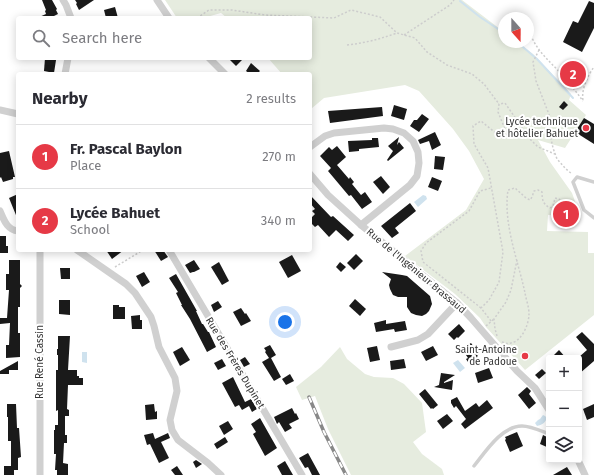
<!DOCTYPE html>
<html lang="en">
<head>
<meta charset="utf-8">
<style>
	:root { --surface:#fff; --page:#f2f2f3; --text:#2b2b33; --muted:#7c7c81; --line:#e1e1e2; --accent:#e63946 }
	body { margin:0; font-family:"Fira Sans",sans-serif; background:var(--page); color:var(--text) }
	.controls { position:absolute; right:12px; bottom:12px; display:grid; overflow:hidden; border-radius:4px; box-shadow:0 2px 10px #0003 }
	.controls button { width:36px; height:36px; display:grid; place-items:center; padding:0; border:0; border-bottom:1px solid var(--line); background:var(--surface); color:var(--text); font:20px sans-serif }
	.compass { position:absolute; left:498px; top:12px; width:36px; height:36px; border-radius:50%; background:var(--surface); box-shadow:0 2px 10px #0003; rotate:159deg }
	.you { position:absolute; left:285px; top:322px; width:14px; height:14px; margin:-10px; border:3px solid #fff; border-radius:50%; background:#1a73e8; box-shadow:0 0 0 6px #1a73e833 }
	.badge { display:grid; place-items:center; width:26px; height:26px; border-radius:50%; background:var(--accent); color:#fff; font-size:13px; font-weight:700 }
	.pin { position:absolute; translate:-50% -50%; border:2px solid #fff; box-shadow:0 1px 4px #0006 }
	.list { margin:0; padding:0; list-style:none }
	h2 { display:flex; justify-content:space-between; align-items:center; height:52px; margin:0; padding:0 16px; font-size:17px }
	h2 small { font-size:13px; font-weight:400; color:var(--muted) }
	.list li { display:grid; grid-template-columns:26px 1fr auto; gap:12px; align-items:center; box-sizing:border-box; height:64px; padding:0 16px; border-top:1px solid var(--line) }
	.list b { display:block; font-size:15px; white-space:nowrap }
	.list p { margin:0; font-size:13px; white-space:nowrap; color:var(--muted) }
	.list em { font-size:13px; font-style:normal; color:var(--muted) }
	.icon { flex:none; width:22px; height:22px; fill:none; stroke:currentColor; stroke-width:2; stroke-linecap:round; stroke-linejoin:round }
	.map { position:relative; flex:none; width:594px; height:475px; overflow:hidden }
	.search { position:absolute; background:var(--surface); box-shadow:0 2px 10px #0003; left:16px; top:16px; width:296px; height:44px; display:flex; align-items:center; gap:10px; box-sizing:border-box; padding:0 14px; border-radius:4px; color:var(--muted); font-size:15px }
	.panel { position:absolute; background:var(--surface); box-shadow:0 2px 10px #0003; left:16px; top:72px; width:296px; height:180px; border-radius:4px }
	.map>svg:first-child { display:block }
	.green { fill:#e6ecdf }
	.water { fill:#cfe2ee }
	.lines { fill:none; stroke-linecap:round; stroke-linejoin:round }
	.stream { stroke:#cfe2ee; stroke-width:2 }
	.building { fill:#1a1a1a }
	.path { stroke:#cdcdcd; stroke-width:1.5; stroke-dasharray:2 2; stroke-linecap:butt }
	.service { stroke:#d0d0d0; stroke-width:3.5 }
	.minor { stroke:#d0d0d0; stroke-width:7 }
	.rail-casing { stroke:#888; stroke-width:3.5 }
	.rail { stroke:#fff; stroke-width:2; stroke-dasharray:6; stroke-linecap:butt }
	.poi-dot { fill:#e63946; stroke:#fff; stroke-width:1.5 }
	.labels { text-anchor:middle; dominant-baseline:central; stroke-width:4; stroke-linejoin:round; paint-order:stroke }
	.poi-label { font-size:10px; fill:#333; stroke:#fff; text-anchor:end }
	.street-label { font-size:10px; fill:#333; stroke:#fff }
</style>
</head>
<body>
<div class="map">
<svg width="594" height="475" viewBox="0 0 594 475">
	<rect width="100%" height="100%" fill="#fff"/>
	<g class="green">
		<polygon points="165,0 462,0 504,32 504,42 517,42 533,54 571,94 569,100 586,115 565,148 538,140 550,162 572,193 577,207 570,216 548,215 547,231 588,232 588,253 594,253 594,315 525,370 486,327 480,318 455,294 405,256 466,210 484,179 469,151 453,129 419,91 405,85 324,98 311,109 310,74 282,74 268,58 310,58 310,18 227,18 221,13 203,18 177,18"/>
		<polygon points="340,347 347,359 365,374 374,377 393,378 404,384 422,403 426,432 413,442 422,454 442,469 444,475 351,475 328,429 315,396 302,400 296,387 321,367"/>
	</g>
	<g class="water">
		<polygon points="423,195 426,196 427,199 418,207 414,202"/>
		<polygon points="82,352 87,352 87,363 82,362"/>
		<polygon points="458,360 465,368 460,372 453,363"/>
		<path d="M 543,415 L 545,416 L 547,418 C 545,423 542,425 537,426 L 535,423 L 538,420 L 540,419 Z"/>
	</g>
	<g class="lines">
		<g class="stream">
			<polyline points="460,1 480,17 504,33"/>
			<polyline points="517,42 537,59 573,98"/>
		</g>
	</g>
	<g class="building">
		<polygon points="42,0 52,0 57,9 56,10 58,14 50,18 37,18 46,14 45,11 46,10"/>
		<polygon points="75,0 94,0 79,10 76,4 77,3"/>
		<polygon points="589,1 594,3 594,28 582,52 563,42 573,21 578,23"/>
		<polygon points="115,7 118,18 106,18 104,10"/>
		<polygon points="45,58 56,60 54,73 44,71"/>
		<polygon points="228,58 244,58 236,66"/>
		<polygon points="251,63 260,71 257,74 250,74 246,71"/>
		<polygon points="564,101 568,105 563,110 559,107"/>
		<polygon points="394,105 407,109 404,120 391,116"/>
		<polygon points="382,107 383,116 330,123 328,111"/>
		<polygon points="422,114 429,119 419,132 410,126 414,120 417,120"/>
		<polygon points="584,118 594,124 594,144 575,132"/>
		<polygon points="435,132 441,145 432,150 429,141 420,144 418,140"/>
		<polygon points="399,137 397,145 399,142 404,148 388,161 387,160 393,151 388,146"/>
		<polygon points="372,138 378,138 379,147 359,149 359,151 349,152 348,141 372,140"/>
		<polygon points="337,146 346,157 337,165 349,179 350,177 354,182 352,184 361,195 365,192 372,202 362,209 351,195 349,196 328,171 331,168 320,156 329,147 332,150"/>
		<polygon points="9,151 15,177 13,177 13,179 3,182 1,177 0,178 0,153"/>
		<polygon points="435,156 445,157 443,170 434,169"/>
		<polygon points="381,176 390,187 383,194 373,182"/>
		<polygon points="432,177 442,181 438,191 428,187"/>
		<polygon points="18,194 18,220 9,198"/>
		<polygon points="310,195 331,217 333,216 354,235 348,241 336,230 329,237 318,225 315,227 310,222 310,219 315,214 312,211 315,209 310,203"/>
		<polygon points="410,203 416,211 395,228 399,233 392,238 381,226"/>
		<polygon points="0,236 6,236 6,246 8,246 8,253 0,253"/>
		<polygon points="106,250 124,250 112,259"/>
		<polygon points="154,250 163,250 168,257 161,261"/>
		<polygon points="356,254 363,261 354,270 347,263"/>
		<polygon points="292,255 301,271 288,278 279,262"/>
		<polygon points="9,260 20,260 20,284 22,286 20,288 20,307 18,307 18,333 20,333 20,357 6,358 6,345 9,345 10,323 0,324 0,318 7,318 9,290 6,290 6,274 9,274"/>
		<polygon points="194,260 200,269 194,272 193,272 190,273 185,265"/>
		<polygon points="219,262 229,281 222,285 211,267"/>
		<polygon points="340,262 346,267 341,272 336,267"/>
		<polygon points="60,268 70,268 70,279 61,279"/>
		<polygon points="144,272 150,282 142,287 136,276"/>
		<polygon points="382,272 402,275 407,276 430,296 432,304 429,311 426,314 422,316 416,315 411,313 407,307 407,297 398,297 393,295 390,289 389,285 391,279"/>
		<polygon points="176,274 197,311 196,311 202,324 203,324 208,332 209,332 216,347 207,352 190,319 181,305 182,305 176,293 178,292 169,278"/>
		<polygon points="355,299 366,309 360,316 349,306"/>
		<polygon points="59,300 70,300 70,315 59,314"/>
		<polygon points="218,301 222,307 214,312 211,305"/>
		<polygon points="113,305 119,305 119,307 125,307 125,319 113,319"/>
		<polygon points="241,308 245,314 246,313 251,321 241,326 233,312"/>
		<polygon points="140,315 140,320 142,320 142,329 132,329 131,316"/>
		<polygon points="386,320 386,324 405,321 407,330 395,332 394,329 376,332 374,323"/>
		<polygon points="459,324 465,331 458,338 457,337 454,340 448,334"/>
		<polygon points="582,332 594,344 594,361 579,374 579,357 587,350 576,337"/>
		<polygon points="58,336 70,336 68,370 77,370 77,376 79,376 79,378 83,378 83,385 68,385 67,409 69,410 69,416 65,416 65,435 67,435 67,443 64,443 63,463 68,464 68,475 57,475 57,470 55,470 56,454 54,454 54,430 55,430 55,425 58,425 58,410 56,411 56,370 58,370 58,355 57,355 57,349 58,349"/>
		<polygon points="471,343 479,354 477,356 479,359 470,365 466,359 468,358 462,349"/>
		<polygon points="270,345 276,355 271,358 281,377 274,381 262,362 269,358 265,352 266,351 264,348"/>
		<polygon points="377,346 380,360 370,362 367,348"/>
		<polygon points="433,346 438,355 426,361 421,352"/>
		<polygon points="182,347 190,360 180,366 173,352"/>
		<polygon points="559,350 566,358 551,358"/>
		<polygon points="245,357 250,364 244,367 240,360"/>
		<polygon points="222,359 226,366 218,370 214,363"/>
		<polygon points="404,359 406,368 391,370 390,361"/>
		<polygon points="18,361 18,370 9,370 9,374 0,374 0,371"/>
		<polygon points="489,368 493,378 478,383 475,373"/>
		<polygon points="542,369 546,373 539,379 535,375"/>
		<polygon points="441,373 455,375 444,382 444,383 453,380 452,390 434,387 439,385"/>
		<polygon points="290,374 294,381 286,385 282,379"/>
		<polygon points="233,377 245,402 251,399 257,409 252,412 249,406 242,410 239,405 235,407 222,383"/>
		<polygon points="527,387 531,391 529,394 536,403 529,409 518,395"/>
		<polygon points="425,389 438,405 433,409 432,408 431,409 419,394"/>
		<polygon points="457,397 465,411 476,403 479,407 487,400 493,408 465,429 461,424 466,419 456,406 454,408 451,403 451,400"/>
		<polygon points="7,404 16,404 17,428 19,428 21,457 18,458 18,470 14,470 14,475 4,475 4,466 11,466 11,441 8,441 8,417 7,417"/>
		<polygon points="154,404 155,412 157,411 157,419 146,420 145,405"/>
		<polygon points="594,404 594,417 587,420 583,409"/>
		<polygon points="292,408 295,414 296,413 299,419 289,424 292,428 285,432 279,422 277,424 274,417"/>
		<polygon points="447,414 453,421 443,429 437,421"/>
		<polygon points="260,418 277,448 265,456 253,434 256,432 251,424"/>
		<polygon points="228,421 233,429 224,435 219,426"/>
		<polygon points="517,432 523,446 510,452 505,440 506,439 505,437"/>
		<polygon points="153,433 155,439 168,433 170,438 161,442 169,458 159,463 150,444 147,445 144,435"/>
		<polygon points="543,435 549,438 549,448 540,444"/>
		<polygon points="225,437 228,442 217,449 214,444"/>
		<polygon points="308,453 320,475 312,475 308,467 305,468 299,458"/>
		<polygon points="196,460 202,464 196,468 193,462"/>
		<polygon points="285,461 293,475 282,475 277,466"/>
		<polygon points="177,466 183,475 175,475 171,470"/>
		<polygon points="567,467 572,475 553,475"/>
	</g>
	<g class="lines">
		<g class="path">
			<polyline points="197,18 209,10 232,10 265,15 334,18 351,10 380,17 397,33 415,38 427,52 447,65 472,74 484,84 499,104"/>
			<polyline points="404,35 450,5 454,0"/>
			<path d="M 531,35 C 537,52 552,63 564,77 C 571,85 577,93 583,101"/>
			<path d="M 347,45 C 365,43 380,39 397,33"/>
			<polyline points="539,50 533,62 536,81 550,117 550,134 553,148 557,159 566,169 572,174"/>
			<path d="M 583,100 C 581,90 588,75 594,67"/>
			<polyline points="115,267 143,250"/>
			<polyline points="481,308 423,262 421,251 426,243 469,211 480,191 491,188"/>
			<polyline points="491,321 481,308 489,300 499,282 503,252 488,168 474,144 473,126 481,121 503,139 507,134 498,112 499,104 505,103 530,139 538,147 555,154"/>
			<polyline points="486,326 494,319"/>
			<polyline points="497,336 495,329 494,319 506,302 511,290 517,260"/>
			<path d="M 502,342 C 505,343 508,344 511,343 C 522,341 529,324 529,314 C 529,307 526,299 525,293 C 518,260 503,224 508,190 L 515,188 L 526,198 L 530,200 L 532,197 L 534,191 L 538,190 L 542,192 C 542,200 543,204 550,208 L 553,206 L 555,198 L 559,199 C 564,205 571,207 578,208"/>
		</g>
		<g class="service">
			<polyline points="594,182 577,177 573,182 584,210 594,218"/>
			<path d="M 474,466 C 486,451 502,426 522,426 C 531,426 541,431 549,434"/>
		</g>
		<g class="minor">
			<polyline points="63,0 66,5 71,18"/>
			<polyline points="157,0 169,18"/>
			<polyline points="209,58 225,74"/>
			<polyline points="65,74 68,58"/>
			<polyline points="0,110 18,114"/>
			<polyline points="310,147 325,136 334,133 384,128 393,129 404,133 413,141 418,152 419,163 417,176 410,185 361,225"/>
			<polyline points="310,174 328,195 361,225 457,303 471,318 517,371 535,388 549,410"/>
			<path d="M 0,211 C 4,220 7,230 18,231"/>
			<polyline points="77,250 126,284 135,293 151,317 154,326 159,347 175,378 177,391 170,420 172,430 178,440 208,463 221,475"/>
			<polyline points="169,250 302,475"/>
			<polyline points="391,347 418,340 428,334 457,303"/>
			<polyline points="578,460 585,475"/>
			<polyline points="40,475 40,250"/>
		</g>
		<defs>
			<polyline id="rail" points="309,397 324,432 346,475"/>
		</defs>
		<use href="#rail" class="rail-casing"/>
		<use href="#rail" class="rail"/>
	</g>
	<g class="poi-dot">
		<circle cx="586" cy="128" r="4"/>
		<circle cx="525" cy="356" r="4"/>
	</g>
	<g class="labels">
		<g class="poi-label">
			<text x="578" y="122">Lycée technique<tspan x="578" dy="12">et hôtelier Bahuet</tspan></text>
			<text x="517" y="350">Saint-Antoine<tspan x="517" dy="12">de Padoue</tspan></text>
		</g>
		<g class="street-label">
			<text transform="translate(416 271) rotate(40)">Rue de l'Ingénieur Brassaud</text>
			<text transform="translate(40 362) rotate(-90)">Rue René Cassin</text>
			<text transform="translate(235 363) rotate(59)">Rue des Frères Dupinet</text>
		</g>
	</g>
</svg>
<div class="controls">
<button>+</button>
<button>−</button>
<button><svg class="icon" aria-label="layers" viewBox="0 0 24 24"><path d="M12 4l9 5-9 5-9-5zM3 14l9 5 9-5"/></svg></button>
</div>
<svg class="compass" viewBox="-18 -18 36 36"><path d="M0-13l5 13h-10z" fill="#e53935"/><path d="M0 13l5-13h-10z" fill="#7c7c81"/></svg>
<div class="you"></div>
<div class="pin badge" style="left:566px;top:214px">1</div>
<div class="pin badge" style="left:573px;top:74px">2</div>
<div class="search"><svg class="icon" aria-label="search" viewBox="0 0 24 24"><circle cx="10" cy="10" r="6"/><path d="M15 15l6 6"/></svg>Search here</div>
<section class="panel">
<h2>Nearby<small>2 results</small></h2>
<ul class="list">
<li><span class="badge">1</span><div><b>Fr. Pascal Baylon</b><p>Place</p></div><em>270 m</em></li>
<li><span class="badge">2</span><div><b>Lycée Bahuet</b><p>School</p></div><em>340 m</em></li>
</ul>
</section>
</div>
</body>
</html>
